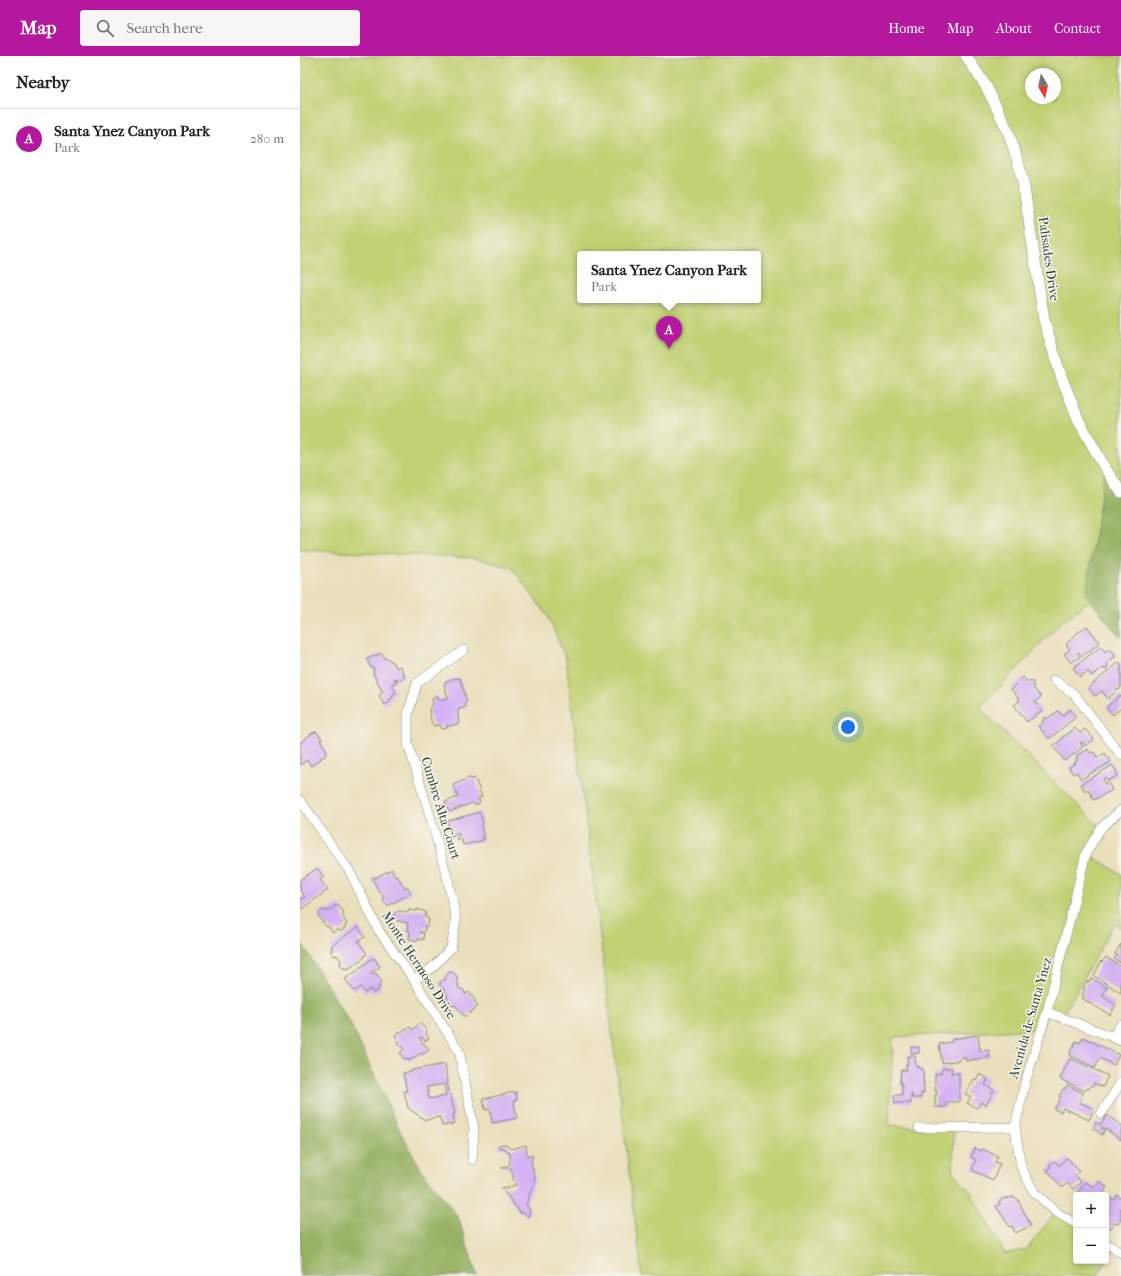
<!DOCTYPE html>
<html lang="en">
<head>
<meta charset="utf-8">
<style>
	:root { --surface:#fff; --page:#f6f6f6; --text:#202124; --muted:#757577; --line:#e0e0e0; --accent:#b5179e }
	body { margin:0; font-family:"IM FELL French Canon",serif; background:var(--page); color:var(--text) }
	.controls { position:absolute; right:12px; bottom:12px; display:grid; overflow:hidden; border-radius:4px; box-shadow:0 2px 6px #0003 }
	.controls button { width:36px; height:36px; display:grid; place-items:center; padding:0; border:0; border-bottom:1px solid var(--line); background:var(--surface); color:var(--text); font:20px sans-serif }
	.compass { position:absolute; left:725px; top:12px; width:36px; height:36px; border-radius:50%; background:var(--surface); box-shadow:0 2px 6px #0003; rotate:171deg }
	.you { position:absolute; left:548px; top:671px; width:14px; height:14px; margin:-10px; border:3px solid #fff; border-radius:50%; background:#1a73e8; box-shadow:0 0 0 6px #1a73e833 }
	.badge { display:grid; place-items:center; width:26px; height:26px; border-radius:50%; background:var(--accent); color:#fff; font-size:13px; font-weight:700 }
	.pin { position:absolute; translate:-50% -33px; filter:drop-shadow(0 1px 2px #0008) }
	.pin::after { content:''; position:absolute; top:21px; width:14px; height:12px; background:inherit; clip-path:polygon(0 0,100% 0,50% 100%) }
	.popup { position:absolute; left:277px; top:195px; width:184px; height:52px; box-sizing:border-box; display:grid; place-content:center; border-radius:4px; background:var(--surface); filter:drop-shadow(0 1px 3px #0005); font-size:13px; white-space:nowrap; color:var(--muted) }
	.popup b { font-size:15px; color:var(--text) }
	.popup::after { content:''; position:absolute; left:50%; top:100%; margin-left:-8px; border:8px solid transparent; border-top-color:var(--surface) }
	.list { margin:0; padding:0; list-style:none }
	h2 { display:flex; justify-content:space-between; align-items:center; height:52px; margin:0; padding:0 16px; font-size:17px }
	h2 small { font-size:13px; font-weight:400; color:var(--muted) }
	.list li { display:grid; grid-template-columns:26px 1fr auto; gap:12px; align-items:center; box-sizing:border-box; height:60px; padding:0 16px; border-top:1px solid var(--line) }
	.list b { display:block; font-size:15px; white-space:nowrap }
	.list p { margin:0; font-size:13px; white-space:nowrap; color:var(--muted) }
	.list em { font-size:13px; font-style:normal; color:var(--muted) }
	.icon { flex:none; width:22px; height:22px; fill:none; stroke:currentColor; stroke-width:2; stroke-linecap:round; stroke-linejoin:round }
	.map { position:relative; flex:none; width:821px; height:1220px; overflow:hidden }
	header { display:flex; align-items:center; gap:24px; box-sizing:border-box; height:56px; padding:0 20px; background:var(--accent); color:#fff }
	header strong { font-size:19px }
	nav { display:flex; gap:22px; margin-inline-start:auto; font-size:14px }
	.search { width:280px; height:36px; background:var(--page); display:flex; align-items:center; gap:10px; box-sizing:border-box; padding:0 14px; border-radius:4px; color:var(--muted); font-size:15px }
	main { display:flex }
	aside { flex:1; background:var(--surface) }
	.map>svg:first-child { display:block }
	.green { fill:#c1d073; stroke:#708654; fill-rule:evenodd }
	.forest { fill:#98b265; stroke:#5c784c }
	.building { fill:#d4b0f4; fill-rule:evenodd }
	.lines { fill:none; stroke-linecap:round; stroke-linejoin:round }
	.minor-casing { stroke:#848e78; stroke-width:10 }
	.tertiary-casing { stroke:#848e78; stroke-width:12 }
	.minor { stroke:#fff; stroke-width:9 }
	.tertiary { stroke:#fff; stroke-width:11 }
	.labels { text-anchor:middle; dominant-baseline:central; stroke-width:3; stroke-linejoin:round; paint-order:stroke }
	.street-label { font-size:13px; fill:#1f3d34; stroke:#f7f3e8 }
</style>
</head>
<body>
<header>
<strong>Map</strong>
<div class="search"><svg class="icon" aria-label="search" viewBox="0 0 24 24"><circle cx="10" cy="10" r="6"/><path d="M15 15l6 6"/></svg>Search here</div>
<nav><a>Home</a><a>Map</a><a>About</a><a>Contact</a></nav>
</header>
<main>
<aside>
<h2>Nearby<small></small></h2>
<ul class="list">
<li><span class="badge">A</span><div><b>Santa Ynez Canyon Park</b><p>Park</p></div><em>280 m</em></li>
</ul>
</aside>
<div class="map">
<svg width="821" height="1220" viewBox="0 0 821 1220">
	<rect width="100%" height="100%" fill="#f7f3e8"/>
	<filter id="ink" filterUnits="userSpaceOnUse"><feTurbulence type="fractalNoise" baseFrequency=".025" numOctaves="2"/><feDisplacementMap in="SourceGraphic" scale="8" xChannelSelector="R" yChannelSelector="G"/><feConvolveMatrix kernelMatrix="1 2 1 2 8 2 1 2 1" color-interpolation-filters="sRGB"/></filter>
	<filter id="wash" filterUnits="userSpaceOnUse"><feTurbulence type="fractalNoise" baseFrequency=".012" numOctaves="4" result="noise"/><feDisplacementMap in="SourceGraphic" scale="16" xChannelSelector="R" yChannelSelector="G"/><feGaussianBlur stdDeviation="0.9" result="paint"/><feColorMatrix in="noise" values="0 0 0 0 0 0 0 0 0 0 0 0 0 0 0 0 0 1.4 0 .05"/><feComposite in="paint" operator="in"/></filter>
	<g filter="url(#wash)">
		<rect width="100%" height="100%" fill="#e9dfbb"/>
		<path class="green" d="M 0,0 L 821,0 L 821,521 L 760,567 L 680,652 L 801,772 L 786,797 L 821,818 L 821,872 L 814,868 L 761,962 L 747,956 L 741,973 L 593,981 L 589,1069 L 619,1072 L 654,1071 L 653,1116 L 670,1135 L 705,1198 L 727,1193 L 756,1156 L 776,1168 L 776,1205 L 806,1205 L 806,1187 L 814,1193 L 797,1220 L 342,1220 L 266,603 L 248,560 L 212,512 L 174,502 L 0,494 ZM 731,18 L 755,18 L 755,42 L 731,42 ZM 280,198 L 458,198 L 458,244 L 280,244 Z"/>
		<g class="forest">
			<polygon points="805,412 821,436 821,582 786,539"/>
			<polygon points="0,884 51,969 100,1075 122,1115 158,1161 177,1220 0,1220"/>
		</g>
		<g id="blocks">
			<g class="building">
				<polygon points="787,570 800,587 782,600 779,596 777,598 780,601 771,607 764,598 770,593 766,589 776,578"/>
				<polygon points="801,590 805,596 810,592 816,600 808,606 807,613 802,612 792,620 788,615 780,621 773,612"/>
				<polygon points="82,597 85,603 88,602 90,605 92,605 96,612 100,610 105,621 97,625 96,622 94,623 96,626 92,628 96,637 92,639 93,642 89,644 90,646 84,649 79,639 83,637 73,617 74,616 73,613 74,612 73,611 71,612 67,603"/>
				<polygon points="819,606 821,608 821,632 819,634 818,633 808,643 802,635 795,640 789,633 790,632 789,631"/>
				<polygon points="723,621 726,625 733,626 733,631 741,641 735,646 742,655 727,666 714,649 720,644 711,633"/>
				<polygon points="154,622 155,623 160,622 167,646 164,647 166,651 159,653 158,657 159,668 147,670 147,672 141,673 141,669 134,670 131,665 129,653 133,648 132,642 137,640 140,644 148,642 144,627"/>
				<polygon points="821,639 821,652 813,659 806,651"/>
				<polygon points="770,653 776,661 749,683 738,670 743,667 743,662 748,662 758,655 762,660"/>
				<polygon points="775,672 780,677 785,673 794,683 785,690 782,686 780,687 783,691 765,705 753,690 761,684 763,680 765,680"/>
				<polygon points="16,675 22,683 20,684 27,695 26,697 25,700 21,702 20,702 21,703 11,710 7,704 0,709 0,687 12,677 14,677"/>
				<polygon points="788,693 790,697 794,696 797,702 805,697 811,706 781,723 777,716 773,718 769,711 776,707 777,699"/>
				<polygon points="813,709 818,719 808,725 806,721 803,723 805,728 808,726 812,734 794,744 788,733 785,735 781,728"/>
				<polygon points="169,722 171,722 172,723 175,722 182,741 178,742 180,746 178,748 175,749 172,747 149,756 145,746 158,741 153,729"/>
				<polygon points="180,756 183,767 181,770 184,783 182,783 182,785 163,789 162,784 157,783 157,781 159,779 158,777 154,779 152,781 150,781 151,778 147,765"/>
				<polygon points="16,813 18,813 24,821 20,823 28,834 0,854 0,843 5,841 0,834 0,824"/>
				<polygon points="92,813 95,821 97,820 105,832 108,831 111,837 87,850 82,843 84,842 81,836 79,836 72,822 75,821 75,822"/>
				<polygon points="38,848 44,857 42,859 47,869 45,870 46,871 40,876 38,873 33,877 28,870 27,871 23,867 18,859 22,854 23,855 25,853 27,856"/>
				<polygon points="117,853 126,856 125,861 128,862 128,864 129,864 128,869 127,871 124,870 125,873 123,877 119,876 124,877 123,884 118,883 118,885 109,883 110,875 107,874 108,867 94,864 93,862 94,858 98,855 109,856 109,854 117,855"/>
				<polygon points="58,871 65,881 58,885 67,898 64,900 65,901 48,913 43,912 40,908 41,905 38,900 33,899 31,895 32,892 31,890"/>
				<polygon points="821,888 821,907 814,903 817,899 815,898"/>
				<polygon points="806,901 821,911 821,937 794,920 801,905 802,906"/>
				<polygon points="74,902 80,911 71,917 72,919 76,917 82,926 78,930 80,933 73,937 70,933 65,937 61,931 55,935 53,934 45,923 58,914 58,913 68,906 68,905"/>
				<polygon points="149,916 153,916 157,920 157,926 159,928 158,931 161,934 163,933 165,936 165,939 169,936 175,944 174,945 178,950 166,960 164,960 155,949 153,950 147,944 148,940 145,935 144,933 143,933 140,930 140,926 143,924 145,924 146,920"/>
				<polygon points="792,922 807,932 802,940 816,949 810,959 783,943 784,940 782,939 785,934 783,933 787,925 789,926"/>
				<polygon points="120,967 127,975 126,978 129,982 125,985 122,981 119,982 122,987 122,988 124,987 129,994 122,999 121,997 109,1005 108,1003 104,1003 100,997 104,993 102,991 101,991 98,987 99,986 95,979 106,973 106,974 110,971 112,974"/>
				<polygon points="678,979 680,995 689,994 690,1001 666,1005 665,1001 660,1001 661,1004 642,1007 639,988 652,986 652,983"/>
				<polygon points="783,981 819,999 814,1009 800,1002 795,1012 770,999 771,997 770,996 776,985 780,987"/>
				<polygon points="611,991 619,991 619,997 611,998"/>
				<polygon points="607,1000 615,1000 616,1011 619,1010 619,1013 623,1013 624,1037 621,1037 621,1042 612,1042 612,1038 611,1038 611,1047 595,1047 594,1039 602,1039 602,1028 600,1028 601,1014 607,1014 606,1010 608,1007"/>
				<polygon points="770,1002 808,1020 803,1031 794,1027 793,1030 791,1029 789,1033 787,1032 785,1035 760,1023"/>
				<path d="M 145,1008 L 148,1026 L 147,1027 L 155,1058 L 153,1058 L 154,1066 L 153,1067 L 153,1068 L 142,1070 L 140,1061 L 125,1064 L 108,1052 L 104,1035 L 107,1035 L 103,1017 L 113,1015 L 112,1014 ZM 144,1028 L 146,1040 L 129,1043 L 127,1031 Z"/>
				<polygon points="642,1012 652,1012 651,1017 659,1017 659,1046 646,1046 646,1051 635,1051 635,1039 637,1039 637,1035 635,1035 635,1018 641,1018"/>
				<polygon points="679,1018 688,1023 685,1029 694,1034 686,1049 681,1046 677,1052 667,1047 671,1041 665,1038 674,1023 676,1024"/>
				<polygon points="767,1029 783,1037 779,1046 794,1053 789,1064 768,1054 768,1055 763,1052 761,1056 754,1053 761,1042 759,1041 763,1033 765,1033"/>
				<polygon points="214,1036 216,1036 217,1043 215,1044 214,1047 217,1062 192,1067 190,1053 185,1054 183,1043"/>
				<polygon points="807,1059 821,1069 821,1084 802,1070 801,1072 805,1074 802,1079 793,1072 796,1066 800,1069"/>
				<polygon points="205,1088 211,1093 226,1089 227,1099 230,1100 232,1099 233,1101 232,1103 231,1103 235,1124 226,1148 230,1154 228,1161 223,1156 221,1158 201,1131 206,1132 216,1129 214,1126 211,1112 202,1112 209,1109 210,1107 210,1097 208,1095 204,1092 199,1092 199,1089"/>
				<polygon points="675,1092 681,1095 682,1093 698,1100 695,1106 700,1108 693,1124 672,1114 676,1104 671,1101"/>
				<polygon points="766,1102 767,1102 779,1115 775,1119 781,1126 773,1133 767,1127 762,1132 747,1114 751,1111 749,1109 755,1105 759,1110"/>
				<polygon points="799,1125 807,1131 803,1137 807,1139 777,1139 785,1126 795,1131"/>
				<polygon points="817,1139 821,1142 821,1164 818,1168 815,1167 811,1172 806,1169 806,1143 808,1140 814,1144"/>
				<polygon points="713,1140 714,1143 717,1142 731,1170 715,1177 712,1170 710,1171 696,1150 700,1148 699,1145 707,1141 708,1143"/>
			</g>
		</g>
	</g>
	<g filter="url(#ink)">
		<use href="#blocks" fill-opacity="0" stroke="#848e78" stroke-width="1"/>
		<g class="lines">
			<defs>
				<g id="minor">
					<polyline points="754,624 774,638 821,699"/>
					<polyline points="0,744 50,816 79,875 114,924 159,995 174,1073 172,1104"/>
					<polyline points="114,924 132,912 151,892 156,864 148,824 128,753 108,688 108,658 117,627 164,594"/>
					<polyline points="747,956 813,981 821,985"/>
					<polyline points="813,981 821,968"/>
					<polyline points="801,1058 821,1026"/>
					<polyline points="619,1072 715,1071"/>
					<polyline points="776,1168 756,1156 734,1136 721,1111 715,1071 725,1027 747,956 786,797 801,772 821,754"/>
					<polyline points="806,1187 821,1197"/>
				</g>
				<polyline id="tertiary" points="666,0 687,32 708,75 719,109 724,132 744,264 761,320 779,365 805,412 821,436"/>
			</defs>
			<use href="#minor" class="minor-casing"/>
			<use href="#tertiary" class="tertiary-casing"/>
			<use href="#minor" class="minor"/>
			<use href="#tertiary" class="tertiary"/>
		</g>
	</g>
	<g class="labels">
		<g class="street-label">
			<text transform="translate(749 203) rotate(82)">Palisades Drive</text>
			<text transform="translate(141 752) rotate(73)">Cumbre Alta Court</text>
			<text transform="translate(119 909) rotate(57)">Monte Hermoso Drive</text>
			<text transform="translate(730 962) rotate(-74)">Avenida de Santa Ynez</text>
		</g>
	</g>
</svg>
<div class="controls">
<button>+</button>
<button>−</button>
</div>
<svg class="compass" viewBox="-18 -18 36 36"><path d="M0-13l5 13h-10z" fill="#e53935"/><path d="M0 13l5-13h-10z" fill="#757577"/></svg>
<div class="you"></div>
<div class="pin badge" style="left:369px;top:293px">A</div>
<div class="popup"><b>Santa Ynez Canyon Park</b>Park</div>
</div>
</main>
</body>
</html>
